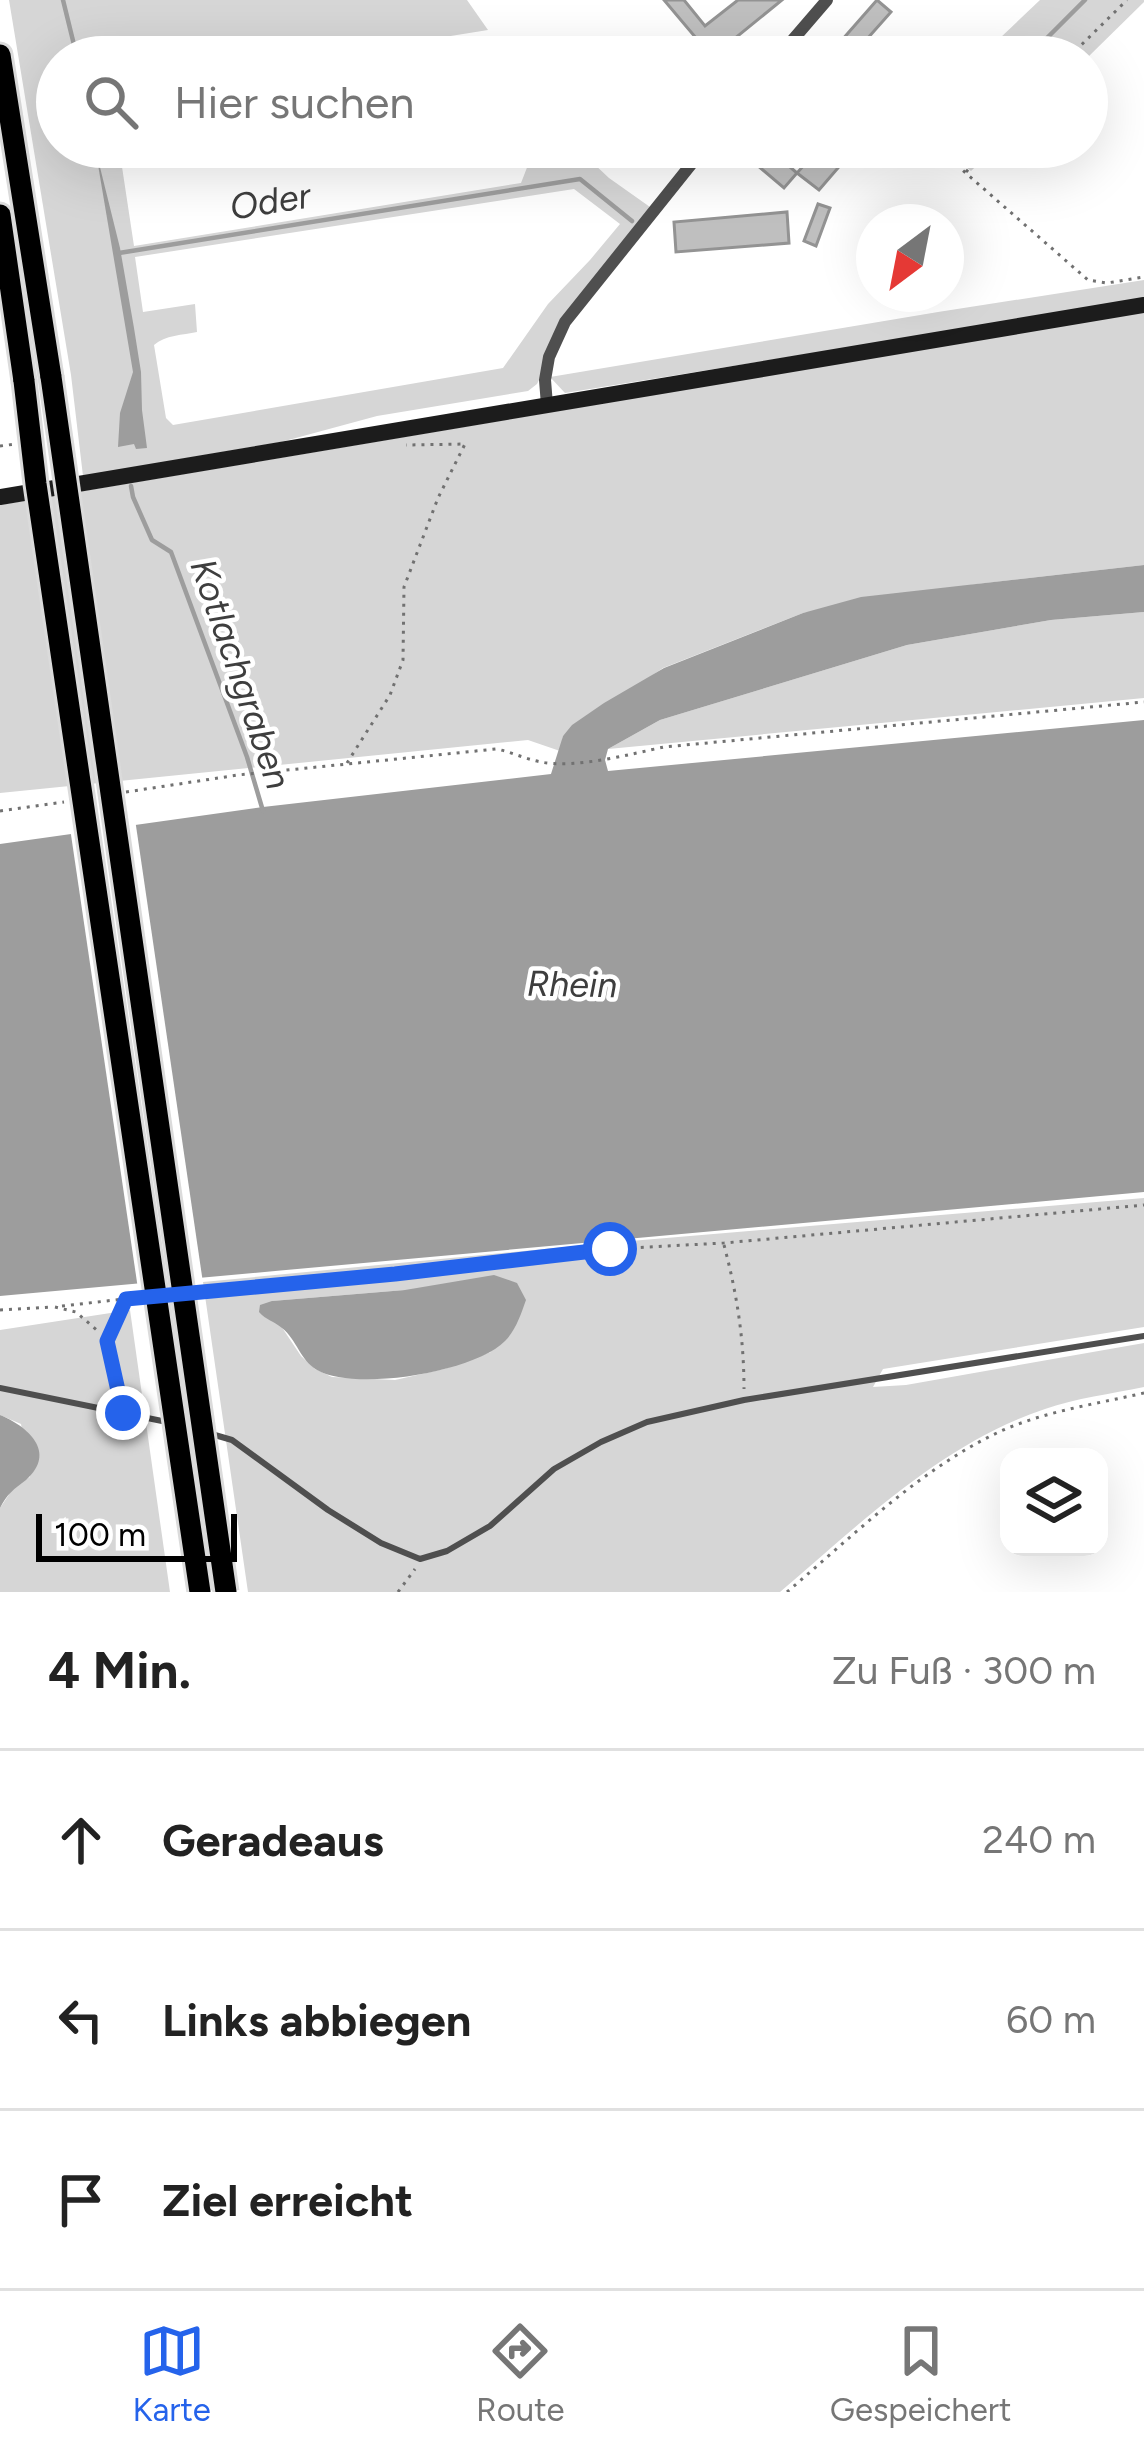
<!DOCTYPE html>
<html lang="de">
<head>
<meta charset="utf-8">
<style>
	:root { --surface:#fff; --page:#f6f6f6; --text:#222; --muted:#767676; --line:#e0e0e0; --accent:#2563eb }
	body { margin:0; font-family:Figtree,sans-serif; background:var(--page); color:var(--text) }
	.controls { position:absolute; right:36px; bottom:36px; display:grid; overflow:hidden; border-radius:24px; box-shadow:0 12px 48px #0002 }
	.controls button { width:108px; height:108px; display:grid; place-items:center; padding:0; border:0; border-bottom:3px solid var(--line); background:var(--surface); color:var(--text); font:60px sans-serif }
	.compass { position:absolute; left:856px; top:204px; width:108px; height:108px; border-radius:50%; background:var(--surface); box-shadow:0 12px 48px #0002; rotate:212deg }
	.scale { position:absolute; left:36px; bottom:30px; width:201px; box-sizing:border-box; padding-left:12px; border:6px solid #000; border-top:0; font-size:33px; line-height:42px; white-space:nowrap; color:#000; -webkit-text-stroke:9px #fff; paint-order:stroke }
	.stop { position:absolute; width:36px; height:36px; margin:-27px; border:9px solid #2563eb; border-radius:50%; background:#fff }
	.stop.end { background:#2563eb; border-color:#fff; box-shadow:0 3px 12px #0008 }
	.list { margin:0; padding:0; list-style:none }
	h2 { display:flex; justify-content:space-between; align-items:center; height:156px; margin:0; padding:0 48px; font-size:51px }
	h2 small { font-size:39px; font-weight:400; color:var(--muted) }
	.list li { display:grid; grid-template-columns:78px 1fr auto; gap:36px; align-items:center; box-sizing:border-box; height:180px; padding:0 48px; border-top:3px solid var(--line) }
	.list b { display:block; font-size:45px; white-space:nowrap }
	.list em { font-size:39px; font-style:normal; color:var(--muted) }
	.icon { flex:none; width:66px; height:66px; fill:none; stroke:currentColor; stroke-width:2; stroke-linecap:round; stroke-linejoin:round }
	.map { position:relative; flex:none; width:1144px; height:1592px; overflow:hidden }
	.search { position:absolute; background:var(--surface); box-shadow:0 12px 48px #0002; left:36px; right:36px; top:36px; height:132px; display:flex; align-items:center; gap:30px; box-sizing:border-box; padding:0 42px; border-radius:66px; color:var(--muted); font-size:45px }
	.sheet { height:696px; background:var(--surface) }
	nav { display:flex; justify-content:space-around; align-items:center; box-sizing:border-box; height:168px; border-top:3px solid var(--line); background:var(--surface); font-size:33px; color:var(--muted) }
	nav a { display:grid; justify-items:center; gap:6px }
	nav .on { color:var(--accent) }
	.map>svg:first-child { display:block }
	.green { fill:#d6d6d6; fill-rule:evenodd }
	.water { fill:#9d9d9d }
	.pier { fill:#fff }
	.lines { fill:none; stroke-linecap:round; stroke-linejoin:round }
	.stream { stroke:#9d9d9d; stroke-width:4.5 }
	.building { fill:#bfbfbf; stroke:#939393; stroke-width:3 }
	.highway-casing { stroke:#dbdbdb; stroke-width:27 }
	.path { stroke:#717171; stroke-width:3; stroke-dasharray:3 6; stroke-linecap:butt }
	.lane { stroke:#4f4f4f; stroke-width:6 }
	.street { stroke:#4f4f4f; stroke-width:12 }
	.secondary { stroke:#1c1c1c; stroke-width:16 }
	.highway { stroke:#000; stroke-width:21 }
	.highway-bridge-casing { stroke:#dbdbdb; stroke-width:27; stroke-linecap:butt }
	.highway-bridge { stroke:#000; stroke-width:21 }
	.route { stroke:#2563eb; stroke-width:15 }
	.labels { text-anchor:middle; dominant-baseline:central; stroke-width:9; stroke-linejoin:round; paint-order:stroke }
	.water-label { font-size:36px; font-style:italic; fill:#3e3e3e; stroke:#fff }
</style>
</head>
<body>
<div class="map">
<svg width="1144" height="1592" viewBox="0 0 1144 1592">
	<rect width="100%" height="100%" fill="#fff"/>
	<g class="green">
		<path d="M 9,0 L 467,0 L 488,30 L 320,57 L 57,57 L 57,147 L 119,147 L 134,246 L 521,183 L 535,147 L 576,147 L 609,178 L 650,207 L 582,292 L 537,384 L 528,391 L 377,416 L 281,442 L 83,476 L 71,375 ZM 574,189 L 620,224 L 590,260 L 548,304 L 503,368 L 173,425 L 166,418 L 154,345 C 165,335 183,335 197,332 L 195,304 L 143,312 L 135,257 Z"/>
		<polygon points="1040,0 1144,0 1144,2 1087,58 980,57"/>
		<polygon points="941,147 996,147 971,171"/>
		<polygon points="1144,280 1144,300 565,393 550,377 938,312"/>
		<polygon points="1144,312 1144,565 977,584 803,613 663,668 563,736 560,751 528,740 0,793 0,505"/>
		<polygon points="1144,612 1144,698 608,749 660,720 907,645 1051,620"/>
		<path d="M 1144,1198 L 1144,1327 L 883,1369 L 873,1387 L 906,1385 L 1144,1343 L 1144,1387 C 1111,1394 1076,1398 1045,1409 C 942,1443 861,1523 780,1592 L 248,1592 L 203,1282 L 607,1243 ZM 405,1290 L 491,1352 L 444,1369 L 395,1380 L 332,1377 L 315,1369 L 301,1356 L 281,1326 L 272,1301 Z"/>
		<polygon points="130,1310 170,1592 0,1592 0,1508 14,1487 30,1477 21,1424 0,1415 0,1330"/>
	</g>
	<g class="water">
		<polygon points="95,147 120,248 134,328 141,372 142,410 147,448 136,449 134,444 118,447 120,413 133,372"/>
		<polygon points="1144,565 1144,612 1051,620 907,645 660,720 608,749 605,760 608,771 1144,720 1144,1192 0,1296 0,844 263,807 551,774 563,736 572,725 604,703 664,668 803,613 861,597"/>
		<path d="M 494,1275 L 517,1283 L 526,1300 C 521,1314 516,1330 505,1341 C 475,1372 355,1392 317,1370 C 300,1360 297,1340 282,1328 C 274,1321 266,1320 259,1312 L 260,1305 L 272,1301 L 405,1290 Z"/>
		<path d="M 0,1415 C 27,1426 58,1452 26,1480 C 14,1489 7,1494 0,1508 Z"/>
	</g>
	<polygon class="pier" points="135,819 203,1283 138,1289 70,828"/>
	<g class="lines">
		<g class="stream">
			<polyline points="63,0 77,57"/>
			<polyline points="1028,57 1085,0"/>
			<polyline points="119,253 580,179 632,221"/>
			<polyline points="131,486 133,497 152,540 171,552 247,757 263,811"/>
		</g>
	</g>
	<g class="building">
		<polygon points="664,0 684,0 705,26 738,0 782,0 712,57"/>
		<polygon points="877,0 891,12 851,57 827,57"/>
		<polygon points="736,147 767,147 797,173 784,188"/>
		<polygon points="820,147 856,147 819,190 797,173"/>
		<polygon points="818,204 830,208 816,246 804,241"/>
		<polygon points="787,212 789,243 676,252 674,222"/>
	</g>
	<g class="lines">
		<defs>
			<g id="highway">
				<polyline points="0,55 51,377"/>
				<polyline points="0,215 24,381"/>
			</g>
		</defs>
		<use href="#highway" class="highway-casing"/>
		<g class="path">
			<polyline points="810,39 831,57"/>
			<polyline points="1069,57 1127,0"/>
			<polyline points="936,147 1088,280 1107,283 1144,277"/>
			<polyline points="966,172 989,147"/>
			<polyline points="0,446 16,444"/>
			<polyline points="347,763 390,695 403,660 404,587 438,498 465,444 406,445"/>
			<path d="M 126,792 L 238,775 L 496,749 C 512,752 525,759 541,762 C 575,769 631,754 664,747 L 1144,702"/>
			<polyline points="0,811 64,802"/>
			<path d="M 724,1245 C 737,1294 744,1339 744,1389"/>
			<polyline points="202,1291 395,1274 610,1249 724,1243 1144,1205"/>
			<polyline points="62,1306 124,1299"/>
			<polyline points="55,1307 76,1312 99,1332"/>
			<polyline points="0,1310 52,1307"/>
			<polyline points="110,1333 126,1299 139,1297"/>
			<polyline points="398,1592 415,1569"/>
			<path d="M 787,1592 C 854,1535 921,1468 1001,1431 C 1046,1411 1096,1404 1144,1393"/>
		</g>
		<g class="lane">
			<polyline points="778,147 786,147"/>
			<polyline points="107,1341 123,1413"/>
			<polyline points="0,1388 167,1422"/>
			<polyline points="208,1433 232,1440 328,1510 381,1543 420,1559 447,1551 490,1526 554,1469 601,1442 647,1422 744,1400 1144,1336"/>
		</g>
		<g class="street">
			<polyline points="778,57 827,0"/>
			<polyline points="547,405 545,380 549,357 565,322 705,147"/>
		</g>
		<polyline class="secondary" points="0,497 1144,305"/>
		<use href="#highway" class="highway"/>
		<defs>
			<g id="highway-bridge">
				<polyline points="51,377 226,1592"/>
				<polyline points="24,381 36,484 200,1592"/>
			</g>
		</defs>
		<use href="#highway-bridge" class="highway-bridge-casing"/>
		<use href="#highway-bridge" class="highway-bridge"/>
	</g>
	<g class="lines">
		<polyline class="route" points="123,1413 107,1341 126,1299 395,1274 610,1249"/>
	</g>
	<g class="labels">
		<g class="water-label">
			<text transform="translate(270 201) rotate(-9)">Oder</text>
			<text transform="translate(241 674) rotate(71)">Kotlachgraben</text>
			<text transform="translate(572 984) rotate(1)">Rhein</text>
		</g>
	</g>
</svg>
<div class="controls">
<button><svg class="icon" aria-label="layers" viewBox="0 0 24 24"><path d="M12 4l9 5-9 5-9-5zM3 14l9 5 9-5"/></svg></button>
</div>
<svg class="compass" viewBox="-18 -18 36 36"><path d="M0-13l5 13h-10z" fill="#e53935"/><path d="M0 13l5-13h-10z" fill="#767676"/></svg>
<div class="scale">100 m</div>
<div class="stop" style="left:610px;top:1249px"></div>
<div class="stop end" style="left:123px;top:1413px"></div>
<div class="search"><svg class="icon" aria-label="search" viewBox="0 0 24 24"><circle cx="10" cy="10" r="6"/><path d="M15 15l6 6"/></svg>Hier suchen</div>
</div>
<section class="sheet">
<h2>4 Min.<small>Zu Fuß · 300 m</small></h2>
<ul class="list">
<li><svg class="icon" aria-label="ahead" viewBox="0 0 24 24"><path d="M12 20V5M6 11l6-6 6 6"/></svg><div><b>Geradeaus</b></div><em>240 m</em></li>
<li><svg class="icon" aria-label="left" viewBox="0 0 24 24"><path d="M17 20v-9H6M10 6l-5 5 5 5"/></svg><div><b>Links abbiegen</b></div><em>60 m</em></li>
<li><svg class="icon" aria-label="arrive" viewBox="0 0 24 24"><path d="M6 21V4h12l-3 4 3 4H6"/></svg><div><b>Ziel erreicht</b></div></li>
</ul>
</section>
<nav>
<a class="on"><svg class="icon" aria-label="map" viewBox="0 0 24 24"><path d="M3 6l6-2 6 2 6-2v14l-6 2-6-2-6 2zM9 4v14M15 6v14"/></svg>Karte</a>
<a><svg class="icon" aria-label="directions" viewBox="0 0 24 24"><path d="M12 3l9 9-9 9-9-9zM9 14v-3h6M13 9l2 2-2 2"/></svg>Route</a>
<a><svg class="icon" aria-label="saved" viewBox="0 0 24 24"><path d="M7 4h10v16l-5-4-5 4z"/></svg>Gespeichert</a>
</nav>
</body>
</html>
